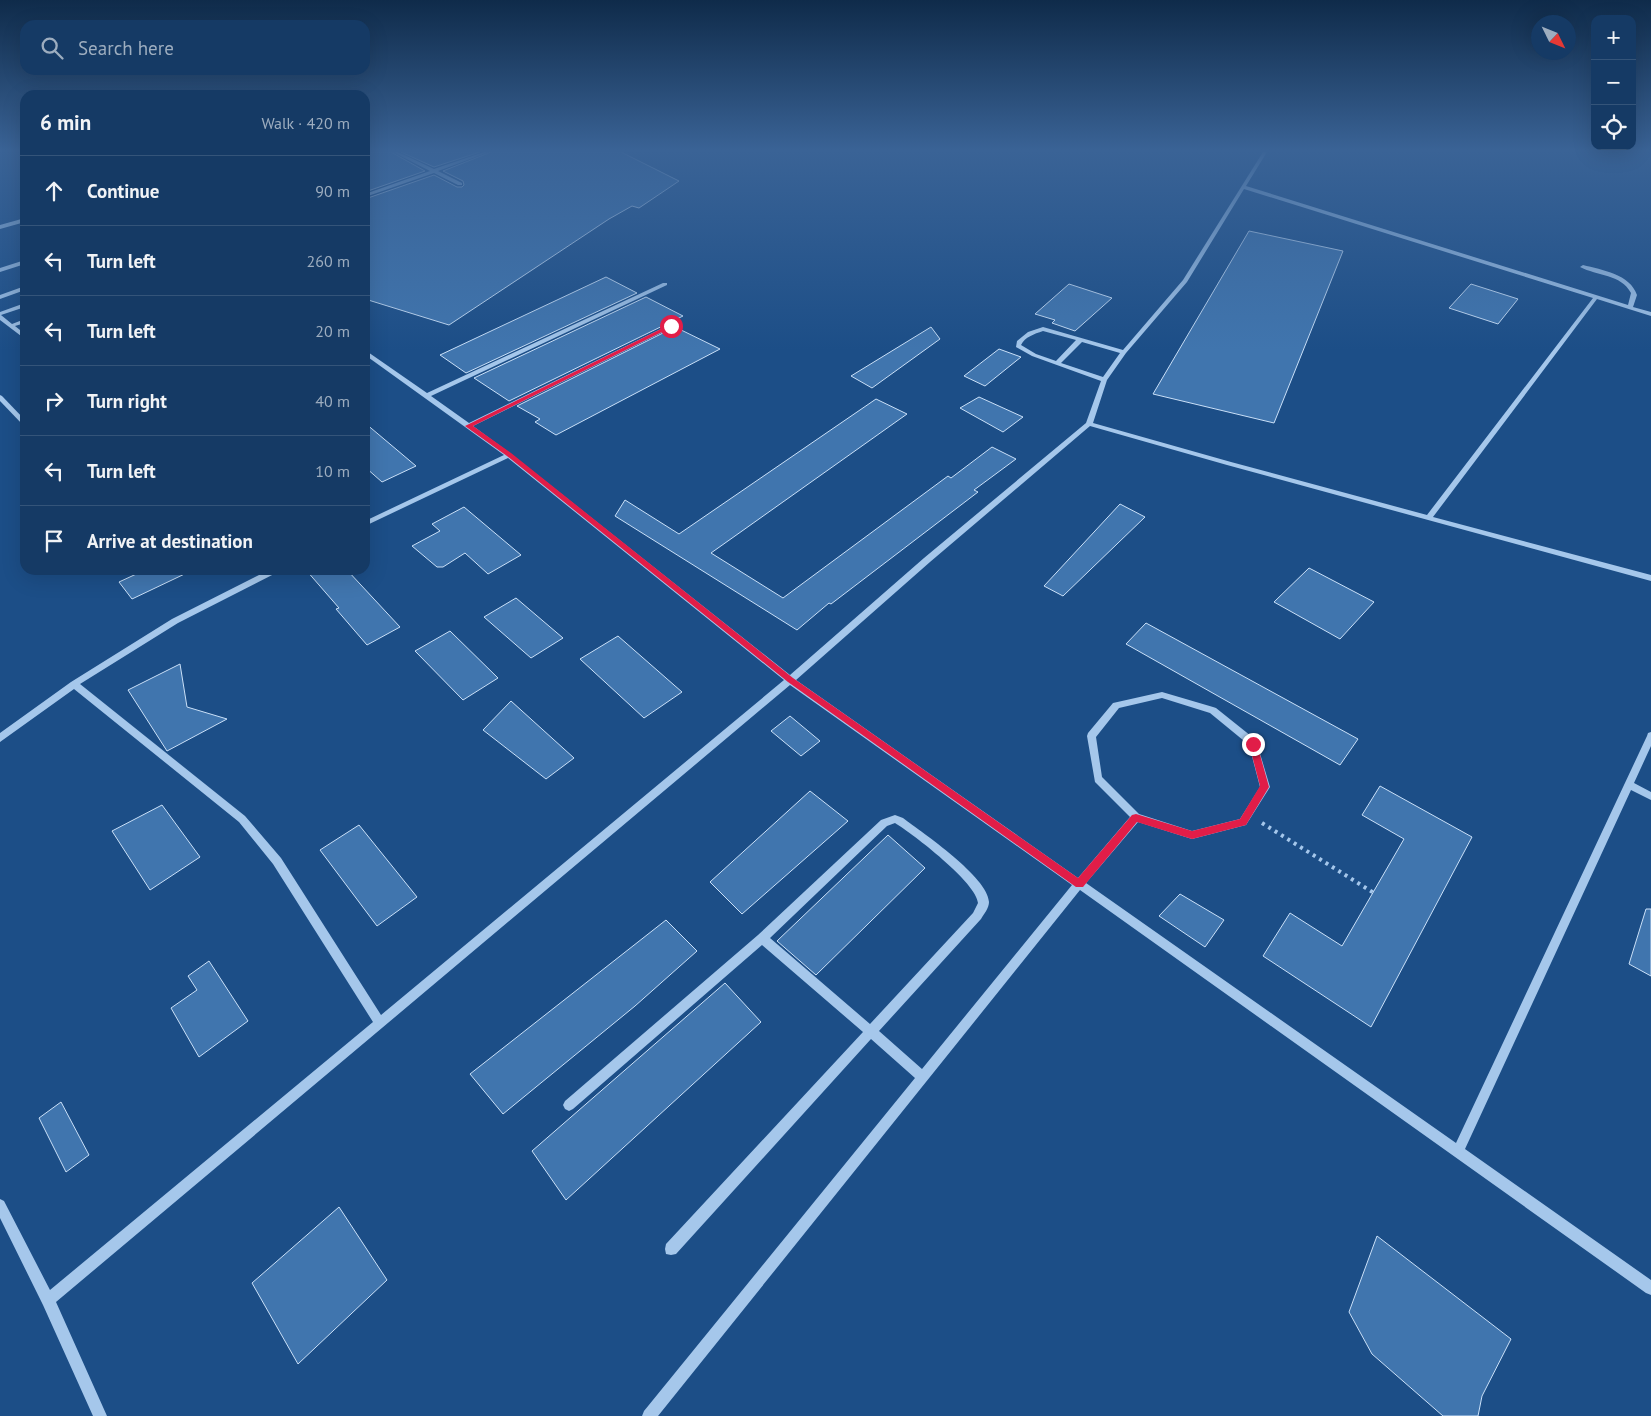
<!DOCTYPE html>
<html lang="en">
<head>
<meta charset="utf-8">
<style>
	:root { --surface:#153a65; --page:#22456e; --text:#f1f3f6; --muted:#9dadbf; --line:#345479 }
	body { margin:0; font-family:"PT Sans",sans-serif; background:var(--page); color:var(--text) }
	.controls { position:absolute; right:15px; top:15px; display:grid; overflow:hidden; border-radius:10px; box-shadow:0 5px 20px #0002 }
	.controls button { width:45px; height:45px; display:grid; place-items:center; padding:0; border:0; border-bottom:1px solid var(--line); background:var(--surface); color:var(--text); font:25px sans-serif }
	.compass { position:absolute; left:1531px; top:15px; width:45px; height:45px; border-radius:50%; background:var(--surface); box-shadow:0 5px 20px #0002; rotate:133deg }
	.stop { position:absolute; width:15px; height:15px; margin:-11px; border:4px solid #e11d48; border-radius:50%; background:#fff }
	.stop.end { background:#e11d48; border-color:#fff; box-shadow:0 1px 5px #0008 }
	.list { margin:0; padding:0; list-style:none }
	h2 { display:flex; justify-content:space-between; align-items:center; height:65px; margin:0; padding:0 20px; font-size:21px }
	h2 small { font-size:16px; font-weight:400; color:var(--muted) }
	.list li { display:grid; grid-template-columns:32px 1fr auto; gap:15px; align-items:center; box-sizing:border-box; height:70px; padding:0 20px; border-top:1px solid var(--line) }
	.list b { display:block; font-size:19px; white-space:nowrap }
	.list em { font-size:16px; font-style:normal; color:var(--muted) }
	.icon { flex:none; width:28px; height:28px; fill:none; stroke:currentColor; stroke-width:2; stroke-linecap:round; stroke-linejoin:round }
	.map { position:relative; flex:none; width:1651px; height:1416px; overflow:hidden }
	.search { position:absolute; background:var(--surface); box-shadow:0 5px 20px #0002; left:20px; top:20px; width:350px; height:55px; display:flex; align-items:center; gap:12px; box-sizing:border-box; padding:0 18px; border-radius:15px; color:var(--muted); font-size:19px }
	.panel { position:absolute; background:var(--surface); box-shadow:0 5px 20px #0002; left:20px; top:90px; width:350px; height:485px; border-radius:15px }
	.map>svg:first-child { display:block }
	.building { fill:#4075ae; stroke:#cae0f8 }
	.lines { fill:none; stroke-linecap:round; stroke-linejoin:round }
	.path { stroke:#a5c7eb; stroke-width:4; stroke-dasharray:3 4.5; stroke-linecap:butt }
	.minor { fill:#a5c7eb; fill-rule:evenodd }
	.route { fill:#e11d48 }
</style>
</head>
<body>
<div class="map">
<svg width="1651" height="1416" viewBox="0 0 1651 1416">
	<rect width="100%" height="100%" fill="#1c4e87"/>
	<g class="building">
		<polygon points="365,152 391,152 425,171 365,192"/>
		<polygon points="401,152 480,152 434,167"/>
		<polygon points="491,152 621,152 679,181 639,208 632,206 609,219 449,325 365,299 365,199 434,175 457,187 462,187 464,185 463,181 443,171"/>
		<polygon points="1249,231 1343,251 1274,423 1153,394"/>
		<polygon points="606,277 637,293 466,373 440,355"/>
		<polygon points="1069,284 1112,298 1075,331 1052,323 1055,320 1035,314"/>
		<polygon points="1471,284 1518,299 1498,324 1449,308"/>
		<polygon points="646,297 683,316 509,401 474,378"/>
		<polygon points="675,327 720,349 556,435 535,422 540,419 517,406"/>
		<polygon points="931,327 940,339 872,388 851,376"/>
		<polygon points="999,349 1021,357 985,386 964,376"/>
		<polygon points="979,397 1023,417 1003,432 960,408"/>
		<polygon points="876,399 907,414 711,553 783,598 948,476 951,478 992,447 1016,459 974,490 978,492 831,604 829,603 797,630 615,516 625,500 679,534"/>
		<polygon points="365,423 416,466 382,482 365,467"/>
		<polygon points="1120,504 1145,517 1063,596 1044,586"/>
		<polygon points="464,507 521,555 488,574 465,553 443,567 437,567 412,546 440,531 432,524"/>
		<polygon points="1309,568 1374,602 1340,639 1274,602"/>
		<polygon points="145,570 193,570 132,599 119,582"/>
		<polygon points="306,570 347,570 400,627 367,645 336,609 339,608"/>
		<polygon points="516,598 563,638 531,658 484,617"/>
		<polygon points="1146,623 1358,739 1340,765 1126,644"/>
		<polygon points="450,631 498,678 463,700 415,651"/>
		<polygon points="618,636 682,692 644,718 580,659"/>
		<polygon points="180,664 187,707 227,719 167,751 128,690"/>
		<polygon points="511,701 574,758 546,779 483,730"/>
		<polygon points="790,716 820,741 801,756 771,731"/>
		<polygon points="1380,786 1472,837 1371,1027 1263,956 1290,913 1342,946 1404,839 1362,815"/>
		<polygon points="810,791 848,821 742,914 710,882"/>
		<polygon points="162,805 200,857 150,890 112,831"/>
		<polygon points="359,825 417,897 377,926 320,850"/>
		<polygon points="888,835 925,868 816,975 777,941"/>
		<polygon points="1180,894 1224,920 1205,947 1159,916"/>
		<polygon points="1646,909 1651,909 1651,976 1629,964"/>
		<polygon points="666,920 697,951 635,1006 503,1114 470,1074"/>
		<polygon points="209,961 248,1021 199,1057 171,1008 197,990 188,976"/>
		<polygon points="725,983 761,1022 566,1200 532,1151"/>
		<polygon points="61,1102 89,1155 66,1172 39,1118"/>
		<polygon points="339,1207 387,1280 298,1364 252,1283"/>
		<polygon points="1377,1236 1511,1339 1482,1396 1478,1416 1443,1416 1372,1354 1349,1312"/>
	</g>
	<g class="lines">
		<polyline class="path" points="1262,823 1374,893"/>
		<g class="minor">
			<polygon points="393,152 398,152 434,169 484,152 489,152 438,171 462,183 462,185 458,185 434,173 365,197 365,194 430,171"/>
			<path d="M 1263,152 L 1267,152 L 1246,186 L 1628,305 L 1631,293 C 1621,274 1597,276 1580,267 L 1583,265 C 1602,270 1630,274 1637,295 L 1633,307 L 1651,312 L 1651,316 L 1597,299 L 1433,517 L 1651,575 L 1651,581 L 1227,465 L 1090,426 L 930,562 L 796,680 L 1078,878 L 1130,817 L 1095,782 L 1087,736 L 1088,733 L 1113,703 L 1162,692 L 1213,707 L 1216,708 L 1256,740 L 1270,787 L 1246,825 L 1192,839 L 1138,822 L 1086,883 L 1456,1143 L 1647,736 L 1648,733 L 1651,732 L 1651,746 L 1634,783 L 1651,792 L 1651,800 L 1631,790 L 1465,1149 L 1651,1280 L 1651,1295 L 1646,1293 L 1080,890 L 658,1416 L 642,1416 L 644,1411 L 915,1078 L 871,1039 L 676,1254 L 671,1255 L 666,1254 L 665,1249 L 666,1244 L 863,1032 L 762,945 L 573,1109 L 569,1111 L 565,1109 L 563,1105 L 565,1101 L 758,935 L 881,820 L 895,815 L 903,818 C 923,833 988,877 989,902 C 989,908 984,914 981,919 L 879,1031 L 922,1069 L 1072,885 L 790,685 L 56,1302 L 107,1416 L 93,1416 L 43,1305 L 0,1218 L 0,1199 L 4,1201 L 50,1290 L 373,1022 L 273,864 L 239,822 L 74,689 L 0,742 L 0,733 L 71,682 L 172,619 L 269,570 L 279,570 L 278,572 L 178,623 L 80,684 L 245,816 L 281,858 L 381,1015 L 784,680 L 508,458 L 365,526 L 365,521 L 504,455 L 365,355 L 365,350 L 427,393 L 663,283 L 667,283 L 667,285 L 431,396 L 469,423 L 669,325 L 673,325 L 673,327 L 473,426 L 511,454 L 790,675 L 924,558 L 1086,423 L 1101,381 L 1032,356 L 1016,347 L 1017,341 L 1028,332 L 1043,327 L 1123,350 L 1183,280 ZM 1244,189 L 1593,298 L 1427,515 L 1231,462 L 1093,423 L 1107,380 L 1126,353 L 1187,282 ZM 1043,331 L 1076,340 L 1056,361 L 1036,354 L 1021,345 C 1025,337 1034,334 1043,331 ZM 1082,342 L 1120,353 L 1103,377 L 1061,363 ZM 1162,698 L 1210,713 L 1249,745 L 1260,787 L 1240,819 L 1192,831 L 1139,814 L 1102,777 L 1096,737 L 1119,708 ZM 895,823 C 913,834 977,883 978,903 L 973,913 L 870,1024 L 770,938 L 887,826 Z"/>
			<polygon points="25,218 25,222 0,229 0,225"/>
			<polygon points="25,260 25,264 0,272 0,268"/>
			<polygon points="25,286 25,290 0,299 0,295"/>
			<polygon points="25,303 25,307 1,315 12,324 25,319 25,323 15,326 25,334 25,339 0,320 0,312"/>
			<polygon points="0,395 2,396 25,420 25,426 23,425 0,401"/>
		</g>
	</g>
	<linearGradient id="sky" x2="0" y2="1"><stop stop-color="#0f2b4a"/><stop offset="0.43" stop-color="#3a6396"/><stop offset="1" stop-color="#3a6396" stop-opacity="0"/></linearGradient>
	<rect width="1651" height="350" fill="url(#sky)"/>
	<polygon class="route" points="669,325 674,326 473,426 511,453 793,678 1078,878 1132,815 1136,814 1192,831 1240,819 1260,786 1249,744 1253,740 1257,744 1269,787 1246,825 1192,839 1137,822 1083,887 1076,887 788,682 507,456 465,426"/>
</svg>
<div class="controls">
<button>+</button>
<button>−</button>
<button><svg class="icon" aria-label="locate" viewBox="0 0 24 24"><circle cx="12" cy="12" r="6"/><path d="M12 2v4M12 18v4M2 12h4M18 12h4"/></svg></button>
</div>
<svg class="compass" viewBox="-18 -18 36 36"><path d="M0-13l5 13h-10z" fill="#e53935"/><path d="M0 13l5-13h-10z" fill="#9dadbf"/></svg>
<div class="stop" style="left:671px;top:326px"></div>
<div class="stop end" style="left:1253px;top:744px"></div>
<div class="search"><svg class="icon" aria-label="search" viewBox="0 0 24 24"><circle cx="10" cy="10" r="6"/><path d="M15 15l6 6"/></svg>Search here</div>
<section class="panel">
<h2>6 min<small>Walk · 420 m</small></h2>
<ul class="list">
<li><svg class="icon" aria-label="ahead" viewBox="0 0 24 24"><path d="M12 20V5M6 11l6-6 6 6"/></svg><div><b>Continue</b></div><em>90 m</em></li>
<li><svg class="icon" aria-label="left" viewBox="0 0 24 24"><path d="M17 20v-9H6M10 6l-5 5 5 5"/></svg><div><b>Turn left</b></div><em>260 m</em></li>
<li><svg class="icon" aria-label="left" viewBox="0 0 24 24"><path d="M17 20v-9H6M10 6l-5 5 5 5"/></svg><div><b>Turn left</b></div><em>20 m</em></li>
<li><svg class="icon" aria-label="right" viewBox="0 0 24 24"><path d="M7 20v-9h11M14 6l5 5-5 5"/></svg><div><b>Turn right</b></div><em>40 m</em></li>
<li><svg class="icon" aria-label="left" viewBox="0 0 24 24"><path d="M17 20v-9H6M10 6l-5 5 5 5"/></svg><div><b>Turn left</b></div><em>10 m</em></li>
<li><svg class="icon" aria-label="arrive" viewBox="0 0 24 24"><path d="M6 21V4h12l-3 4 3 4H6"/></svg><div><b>Arrive at destination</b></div></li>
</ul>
</section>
</div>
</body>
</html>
